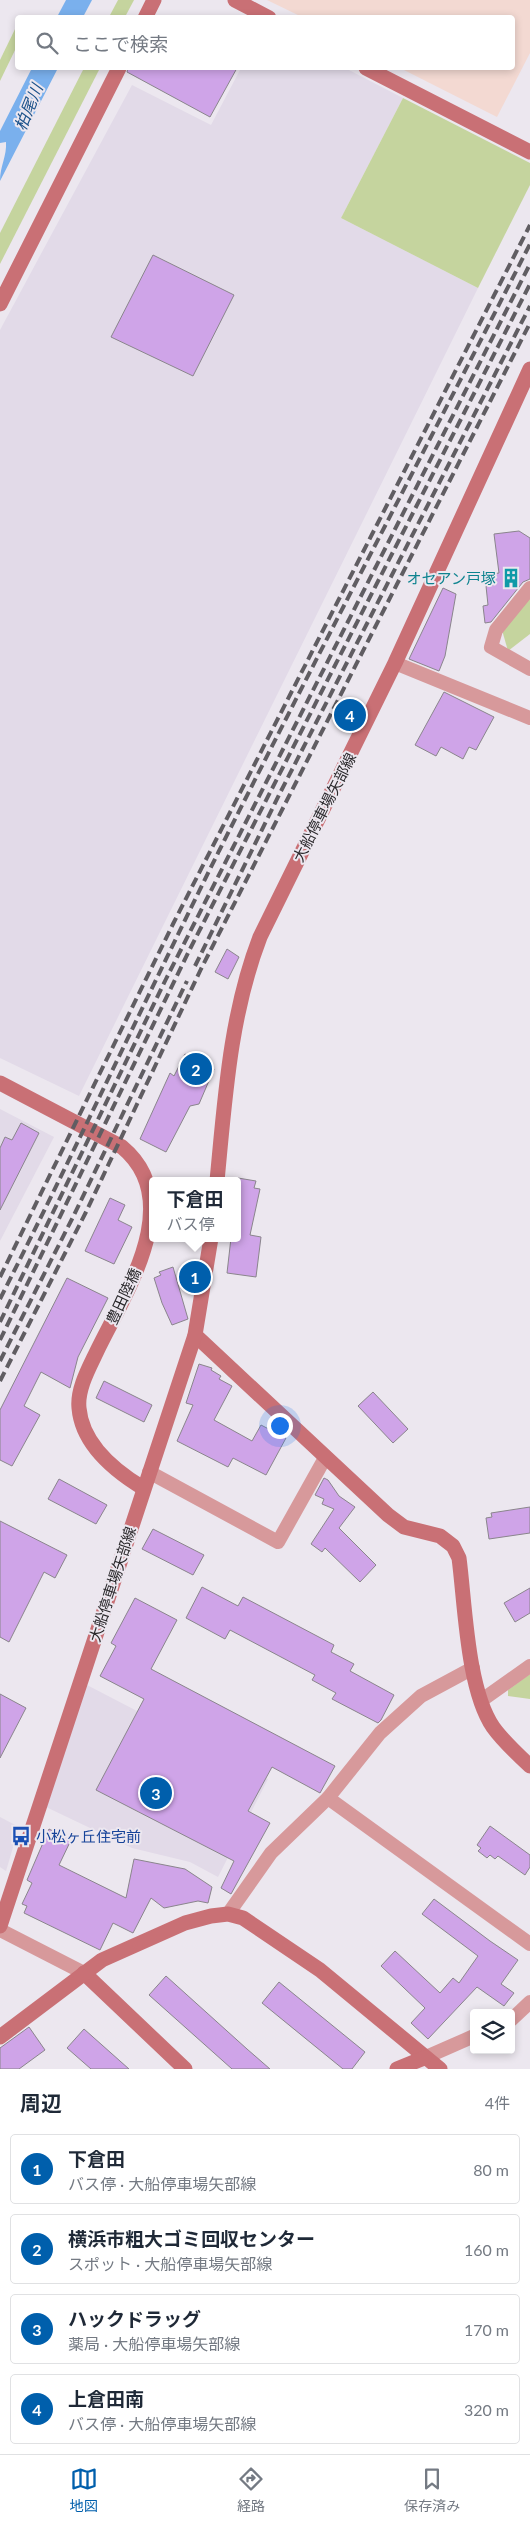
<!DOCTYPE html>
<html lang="ja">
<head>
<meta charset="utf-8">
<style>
	:root { --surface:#fff; --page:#f6f6f7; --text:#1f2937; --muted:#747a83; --line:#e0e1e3; --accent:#005fac }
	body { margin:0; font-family:Lato,"Noto Sans JP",sans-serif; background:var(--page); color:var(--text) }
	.controls { position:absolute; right:15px; bottom:15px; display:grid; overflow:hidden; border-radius:5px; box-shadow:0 2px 8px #0003 }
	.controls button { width:45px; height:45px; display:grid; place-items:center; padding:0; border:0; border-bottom:1px solid var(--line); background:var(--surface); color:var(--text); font:25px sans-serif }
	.you { position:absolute; left:279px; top:1425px; width:18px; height:18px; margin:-12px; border:4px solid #fff; border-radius:50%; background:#1a73e8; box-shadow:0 0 0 8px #1a73e833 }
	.badge { display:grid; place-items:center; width:32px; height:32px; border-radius:50%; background:var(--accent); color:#fff; font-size:16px; font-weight:700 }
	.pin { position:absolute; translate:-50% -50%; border:2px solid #fff; box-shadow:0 1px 5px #0006 }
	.popup { position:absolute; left:149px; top:1177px; width:92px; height:65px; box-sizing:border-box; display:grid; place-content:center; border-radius:5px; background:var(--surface); filter:drop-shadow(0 1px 4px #0005); font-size:16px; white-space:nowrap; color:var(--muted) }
	.popup b { font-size:19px; color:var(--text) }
	.popup::after { content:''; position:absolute; left:50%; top:100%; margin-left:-10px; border:10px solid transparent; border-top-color:var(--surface) }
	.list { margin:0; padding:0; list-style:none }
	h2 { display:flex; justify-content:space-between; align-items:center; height:65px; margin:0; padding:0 20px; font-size:21px }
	h2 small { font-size:16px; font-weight:400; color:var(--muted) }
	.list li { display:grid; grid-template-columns:32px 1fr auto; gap:15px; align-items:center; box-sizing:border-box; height:70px; margin:0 10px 10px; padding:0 10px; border:1px solid var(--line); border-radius:5px }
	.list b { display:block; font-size:19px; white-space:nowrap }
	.list p { margin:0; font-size:16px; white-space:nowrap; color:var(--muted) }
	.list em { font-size:16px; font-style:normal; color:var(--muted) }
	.icon { flex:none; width:28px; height:28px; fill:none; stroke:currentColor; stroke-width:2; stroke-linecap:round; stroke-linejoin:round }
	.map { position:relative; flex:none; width:530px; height:2069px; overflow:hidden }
	.search { position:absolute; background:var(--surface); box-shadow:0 2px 8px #0003; left:15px; right:15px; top:15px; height:55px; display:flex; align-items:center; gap:12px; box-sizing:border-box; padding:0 18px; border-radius:5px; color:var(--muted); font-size:19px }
	.sheet { height:385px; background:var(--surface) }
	nav { display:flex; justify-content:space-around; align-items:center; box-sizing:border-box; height:70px; border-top:1px solid var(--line); background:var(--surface); font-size:14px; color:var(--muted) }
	nav a { display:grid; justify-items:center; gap:2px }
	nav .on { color:var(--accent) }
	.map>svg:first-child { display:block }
	.built { fill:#e2dae8 }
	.education { fill:#f3d9d2 }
	.green { fill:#c5d49e }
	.water { fill:#7ab0ed }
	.building { fill:#cfa4e8; stroke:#8a858c }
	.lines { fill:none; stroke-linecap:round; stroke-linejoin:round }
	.street { stroke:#d7999b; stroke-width:14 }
	.secondary { stroke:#c97075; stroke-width:15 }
	.rail { stroke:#605d62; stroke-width:4; stroke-dasharray:10 5; stroke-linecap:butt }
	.labels { text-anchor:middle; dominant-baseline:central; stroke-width:4; stroke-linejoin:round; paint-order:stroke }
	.culture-label { font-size:15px; fill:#0d838f; stroke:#ece7ef; text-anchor:end }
	.street-label { font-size:15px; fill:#2b292c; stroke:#ece7ef }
	.transit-label { font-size:15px; fill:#164399; stroke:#ece7ef; text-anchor:start }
	.water-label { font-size:16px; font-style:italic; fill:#1c528a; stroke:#ece7ef }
</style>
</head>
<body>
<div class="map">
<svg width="530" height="2069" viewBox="0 0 530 2069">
	<rect width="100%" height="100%" fill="#ece7ef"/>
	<g class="built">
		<polygon points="241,68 345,68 403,98 341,218 478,288 79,1096 0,1058 0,330 132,85 211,125"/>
		<polygon points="0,1109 54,1137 0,1241"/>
		<polygon points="85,1684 268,1779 218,1877 190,1862 132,1848 46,1807"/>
		<polygon points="0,1817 19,1827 6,1871 0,1867"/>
	</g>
	<polygon class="education" points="267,0 530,0 530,53 497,117 400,68 512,68 512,18 302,17"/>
	<g class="green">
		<polygon points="118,0 134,0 125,17 109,17"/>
		<polygon points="17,25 17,46 0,81 0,60"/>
		<polygon points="84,68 100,68 0,264 0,233"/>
		<polygon points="403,98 530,163 530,185 478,288 341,218"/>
		<polygon points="530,595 530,634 508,651 502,630"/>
		<polygon points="530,1674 530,1699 508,1696 508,1690"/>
	</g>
	<g class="water">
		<polygon points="66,0 92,0 83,17 57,17"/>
		<path d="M 32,68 L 58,68 L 0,181 C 0,166 7,156 6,142 L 0,143 L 0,131 Z"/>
	</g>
	<g class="building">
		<polygon points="128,68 237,68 210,117 127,72"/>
		<polygon points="153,255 234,295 193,376 111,337"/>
		<polygon points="519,531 530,538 530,579 523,582 491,622 485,623 483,606 488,605 486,586 493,585 491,574 499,573 494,534"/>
		<polygon points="443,588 456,594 445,656 439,671 409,659"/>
		<polygon points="444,692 494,717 476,750 469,747 463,759 441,747 436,756 415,745"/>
		<polygon points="227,949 239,957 228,979 215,972"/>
		<polygon points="185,1054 214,1069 199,1104 190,1106 166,1152 140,1139 170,1073 174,1076"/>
		<polygon points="21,1123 39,1133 0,1210 0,1148 5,1137 12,1140"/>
		<polygon points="238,1178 256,1181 254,1188 260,1189 250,1235 261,1237 256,1277 227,1273 231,1238 238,1238"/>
		<polygon points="110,1198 125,1205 118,1220 132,1227 114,1264 85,1251"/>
		<polygon points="173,1267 188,1319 172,1325 162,1303 154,1278 161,1275 159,1272"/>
		<polygon points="67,1278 108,1298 78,1357 70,1388 41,1372 24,1406 40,1415 12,1466 0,1460 0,1410"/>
		<polygon points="199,1364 212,1368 211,1370 221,1376 219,1379 232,1386 214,1420 252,1441 261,1425 286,1438 266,1475 233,1458 228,1467 177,1441 193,1405 186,1403"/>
		<polygon points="104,1381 152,1405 144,1422 96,1398"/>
		<polygon points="373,1392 408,1429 393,1443 358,1406"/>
		<polygon points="324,1478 328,1480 339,1496 355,1507 339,1528 376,1565 360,1582 325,1548 322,1552 311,1544 334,1509 322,1504 324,1499 315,1495"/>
		<polygon points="59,1479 107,1505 96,1524 48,1499"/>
		<polygon points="530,1507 530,1533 489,1539 486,1518 492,1517 491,1513"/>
		<polygon points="0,1521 67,1555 55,1578 44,1572 9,1642 0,1637"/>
		<polygon points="153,1529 204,1555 193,1575 142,1549"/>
		<polygon points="202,1587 238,1606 243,1597 334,1645 331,1652 354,1664 350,1671 394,1695 381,1720 378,1723 332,1699 336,1693 312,1680 315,1675 230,1630 225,1639 186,1618"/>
		<polygon points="530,1588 530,1613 515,1622 504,1603"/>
		<polygon points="135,1598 177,1620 151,1669 335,1766 320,1793 272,1767 248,1811 270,1823 231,1894 221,1888 234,1861 96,1790 144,1699 100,1676 116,1646 111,1643"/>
		<polygon points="0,1694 26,1708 0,1758"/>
		<polygon points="490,1826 530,1855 530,1867 525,1875 498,1856 495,1859 490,1855 487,1858 478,1851 481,1848 477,1845"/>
		<polygon points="49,1829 71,1840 59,1865 126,1898 134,1859 185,1869 212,1887 208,1903 198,1901 164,1908 151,1898 133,1933 113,1923 100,1950 24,1913 27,1906 22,1904 32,1883 27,1880"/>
		<polygon points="434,1899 490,1941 518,1960 501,1984 514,1993 504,2006 477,1987 428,2039 411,2023 425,2008 381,1966 395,1951 440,1993 453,1978 459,1983 478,1956 422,1914"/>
		<polygon points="166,1976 247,2049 270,2069 232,2069 149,1995"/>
		<polygon points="279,1982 365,2052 352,2069 343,2069 262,2003"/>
		<polygon points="29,2027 45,2050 19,2069 0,2069 0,2048"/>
		<polygon points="84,2029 129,2069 91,2069 67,2048"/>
	</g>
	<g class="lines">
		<g class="street">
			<polyline points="530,588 496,630 491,647 530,669"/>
			<polyline points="395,663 530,718"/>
			<polyline points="149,1472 278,1542 325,1458"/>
			<polyline points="482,1700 530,1666"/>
			<polyline points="328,1798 530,1944"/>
			<polyline points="228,1914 271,1853 328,1798 380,1733 421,1696 473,1668"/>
			<polyline points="0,1930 84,1973"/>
			<polyline points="511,2020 530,2002"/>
			<polyline points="424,2058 474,2036"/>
		</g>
		<g class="secondary">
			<polyline points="235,0 269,18"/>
			<polyline points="145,18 154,0"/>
			<polyline points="366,68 530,152"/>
			<polyline points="0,304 119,68"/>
			<path d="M 0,1083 L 122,1147 C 187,1201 125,1293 97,1351 C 89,1368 77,1389 79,1408 C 82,1444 115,1471 143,1488"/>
			<path d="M 217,1181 C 225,1098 230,1015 260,937 L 395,663 L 530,369"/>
			<path d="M 195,1335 L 388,1515 L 404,1527 L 440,1536 L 453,1546 L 459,1558 C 465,1603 467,1689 493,1727 C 503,1741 517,1754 530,1766"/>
			<polyline points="0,1926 195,1335 211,1238"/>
			<polyline points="84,1973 185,2069"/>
			<polyline points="0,2037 102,1960 185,1923 211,1916 228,1914 243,1918 320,1970 440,2069"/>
			<polyline points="397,2069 424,2058"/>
		</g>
		<g class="rail">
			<polyline points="195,966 280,793 530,306"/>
			<polyline points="0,1277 173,924 530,225"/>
			<path d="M 0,1299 C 75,1151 145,1000 219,851 C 321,648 427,446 530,244"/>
			<polyline points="0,1322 166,979 530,264"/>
			<polyline points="0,1340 190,949 530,284"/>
			<polyline points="0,1361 72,1219 187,981"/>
			<polyline points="0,1381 86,1212 201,969 530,323"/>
		</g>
	</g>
	<defs>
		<symbol id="building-bare" viewBox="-9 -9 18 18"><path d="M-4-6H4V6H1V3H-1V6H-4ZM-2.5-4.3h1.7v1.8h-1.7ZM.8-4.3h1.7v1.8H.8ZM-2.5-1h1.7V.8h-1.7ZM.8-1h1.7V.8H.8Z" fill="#0f9aa8" stroke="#ece7ef" stroke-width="2.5" paint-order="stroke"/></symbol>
		<symbol id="bus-bare" viewBox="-9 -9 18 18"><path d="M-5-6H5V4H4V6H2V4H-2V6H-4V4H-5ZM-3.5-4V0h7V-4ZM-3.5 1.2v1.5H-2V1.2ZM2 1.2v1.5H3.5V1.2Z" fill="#1a4fb4" stroke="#ece7ef" stroke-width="2.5" paint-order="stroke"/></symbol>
	</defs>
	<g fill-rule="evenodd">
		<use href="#building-bare" x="497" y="564" width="28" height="28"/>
		<use href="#bus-bare" x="7" y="1822" width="28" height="28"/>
	</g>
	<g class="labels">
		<g class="culture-label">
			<text x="496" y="578">オセアン戸塚</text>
		</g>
		<g class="street-label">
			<text transform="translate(324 807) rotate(-63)">大船停車場矢部線</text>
			<text transform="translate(123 1296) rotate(-65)">豊田陸橋</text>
			<text transform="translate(112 1584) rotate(-72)">大船停車場矢部線</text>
		</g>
		<g class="transit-label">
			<text x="36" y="1836">小松ヶ丘住宅前</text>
		</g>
		<g class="water-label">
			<text transform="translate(28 107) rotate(-68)">柏尾川</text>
		</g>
	</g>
</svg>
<div class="controls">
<button><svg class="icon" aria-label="layers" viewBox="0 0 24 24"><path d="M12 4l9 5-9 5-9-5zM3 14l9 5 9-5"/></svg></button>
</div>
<div class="you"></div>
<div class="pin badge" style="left:195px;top:1277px">1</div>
<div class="popup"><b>下倉田</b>バス停</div>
<div class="pin badge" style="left:196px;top:1069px">2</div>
<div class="pin badge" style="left:156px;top:1793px">3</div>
<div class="pin badge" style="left:350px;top:715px">4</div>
<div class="search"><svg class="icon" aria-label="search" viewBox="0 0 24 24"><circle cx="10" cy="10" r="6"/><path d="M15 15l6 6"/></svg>ここで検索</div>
</div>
<section class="sheet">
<h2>周辺<small>4件</small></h2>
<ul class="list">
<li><span class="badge">1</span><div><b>下倉田</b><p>バス停 · 大船停車場矢部線</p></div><em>80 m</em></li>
<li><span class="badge">2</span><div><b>横浜市粗大ゴミ回収センター</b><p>スポット · 大船停車場矢部線</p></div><em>160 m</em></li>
<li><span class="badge">3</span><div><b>ハックドラッグ</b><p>薬局 · 大船停車場矢部線</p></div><em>170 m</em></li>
<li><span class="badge">4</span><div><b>上倉田南</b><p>バス停 · 大船停車場矢部線</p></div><em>320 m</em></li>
</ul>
</section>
<nav>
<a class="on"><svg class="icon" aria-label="map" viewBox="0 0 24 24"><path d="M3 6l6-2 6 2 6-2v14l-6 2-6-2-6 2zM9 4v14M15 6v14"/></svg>地図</a>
<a><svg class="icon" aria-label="directions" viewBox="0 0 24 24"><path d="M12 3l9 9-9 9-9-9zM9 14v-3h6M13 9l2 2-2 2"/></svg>経路</a>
<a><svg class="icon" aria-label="saved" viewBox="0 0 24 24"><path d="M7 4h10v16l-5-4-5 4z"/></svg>保存済み</a>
</nav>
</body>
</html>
